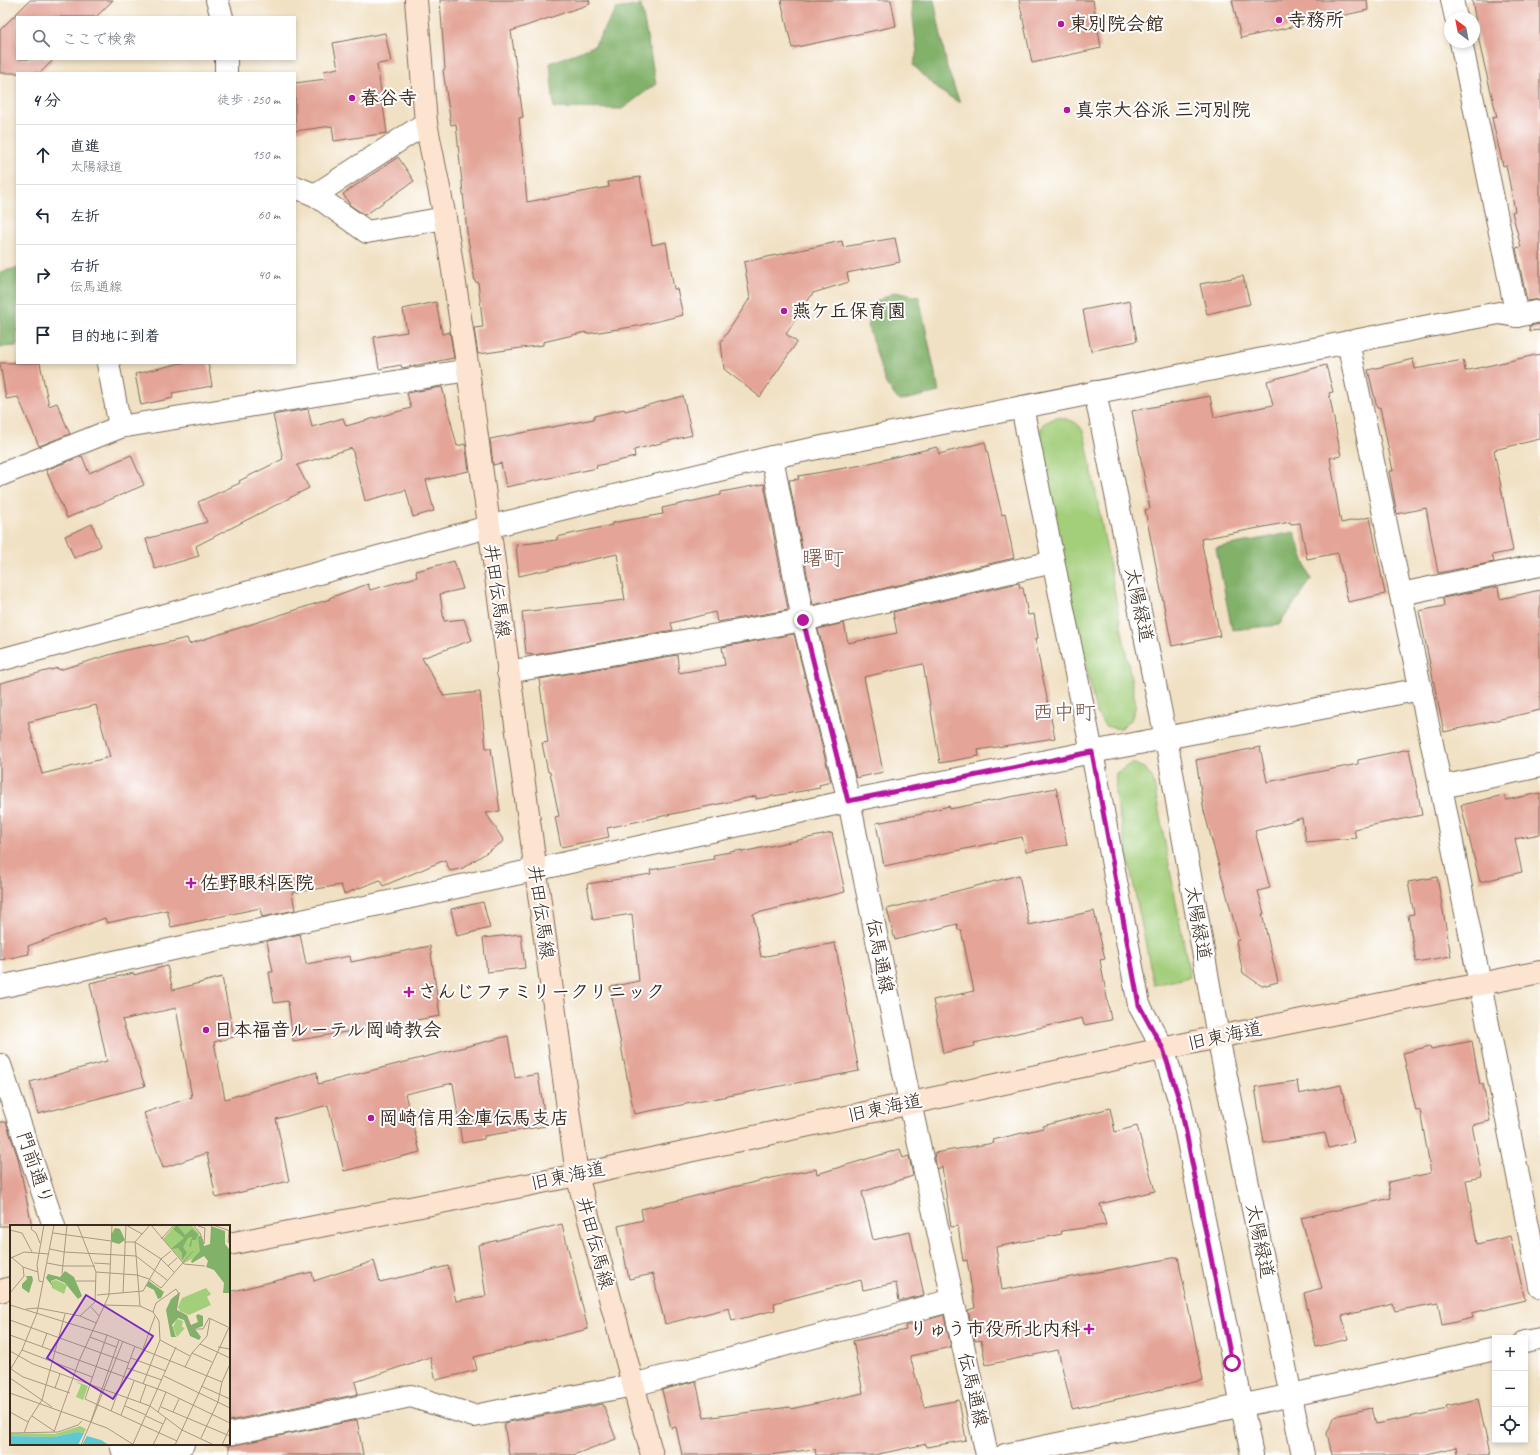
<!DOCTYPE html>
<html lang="ja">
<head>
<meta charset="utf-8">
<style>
	:root { --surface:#fff; --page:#f2f2f3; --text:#1f2937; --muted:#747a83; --line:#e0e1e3 }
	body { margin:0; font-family:Caveat,"Klee One",sans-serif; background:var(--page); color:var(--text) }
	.controls { position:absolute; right:12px; bottom:12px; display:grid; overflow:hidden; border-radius:0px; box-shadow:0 2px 6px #0003 }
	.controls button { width:36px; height:36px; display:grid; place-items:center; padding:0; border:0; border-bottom:1px solid var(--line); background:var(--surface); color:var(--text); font:20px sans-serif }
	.compass { position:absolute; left:1444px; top:12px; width:36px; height:36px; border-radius:50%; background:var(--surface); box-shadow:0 2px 6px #0003; rotate:328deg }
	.stop { position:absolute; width:12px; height:12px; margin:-9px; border:3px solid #b5179e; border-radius:50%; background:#fff }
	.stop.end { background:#b5179e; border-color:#fff; box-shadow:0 1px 4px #0008 }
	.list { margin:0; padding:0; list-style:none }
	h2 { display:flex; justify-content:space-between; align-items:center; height:52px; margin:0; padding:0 16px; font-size:17px }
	h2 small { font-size:13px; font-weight:400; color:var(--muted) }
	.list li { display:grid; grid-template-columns:26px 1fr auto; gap:12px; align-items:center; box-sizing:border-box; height:60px; padding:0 16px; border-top:1px solid var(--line) }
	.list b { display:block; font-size:15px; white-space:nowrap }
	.list p { margin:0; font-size:13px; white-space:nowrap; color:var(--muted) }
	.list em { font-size:13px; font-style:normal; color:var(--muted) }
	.icon { flex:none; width:22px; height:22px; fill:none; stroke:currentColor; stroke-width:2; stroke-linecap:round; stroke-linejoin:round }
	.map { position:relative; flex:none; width:1540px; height:1455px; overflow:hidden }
	.search { position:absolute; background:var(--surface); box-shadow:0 2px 6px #0003; left:16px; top:16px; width:280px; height:44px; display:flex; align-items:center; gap:10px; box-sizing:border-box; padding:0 14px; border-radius:0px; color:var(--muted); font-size:15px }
	.panel { position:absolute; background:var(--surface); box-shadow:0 2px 6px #0003; left:16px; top:72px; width:280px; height:292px; border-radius:0px }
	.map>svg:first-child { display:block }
	.green { fill:#a3ce7a; stroke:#6f7c4c }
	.forest { fill:#82b16a; stroke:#5e6e44 }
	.building { fill:#e4a598; fill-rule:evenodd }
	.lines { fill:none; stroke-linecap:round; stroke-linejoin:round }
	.street-casing { stroke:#7b6a58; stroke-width:24 }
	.secondary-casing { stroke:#7b6a58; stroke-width:24 }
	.street { stroke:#fff; stroke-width:22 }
	.secondary { stroke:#fde4d1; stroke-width:22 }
	.route { stroke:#b5179e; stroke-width:5 }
	.poi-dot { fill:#b5179e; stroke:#fff; stroke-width:1.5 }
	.labels { text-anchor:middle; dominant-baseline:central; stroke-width:4; stroke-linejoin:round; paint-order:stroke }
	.poi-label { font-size:19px; font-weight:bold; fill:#3b2a1e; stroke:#fff; text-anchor:start }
	.street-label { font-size:19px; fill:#3b2a1e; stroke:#fff }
	.quarter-label { font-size:21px; fill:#765549; stroke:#fff }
	.inset-road { fill:none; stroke:#a89882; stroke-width:1 }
	.view { fill:#7b2cbf; fill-opacity:0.15; stroke:#7b2cbf; stroke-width:2 }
	.inset-edge { fill:none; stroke:#3b2a1e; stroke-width:2 }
</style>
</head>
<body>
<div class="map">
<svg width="1540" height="1455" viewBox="0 0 1540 1455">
	<rect width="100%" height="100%" fill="#fff"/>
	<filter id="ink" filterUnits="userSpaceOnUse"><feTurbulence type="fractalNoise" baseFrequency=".025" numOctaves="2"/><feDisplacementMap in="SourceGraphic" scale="8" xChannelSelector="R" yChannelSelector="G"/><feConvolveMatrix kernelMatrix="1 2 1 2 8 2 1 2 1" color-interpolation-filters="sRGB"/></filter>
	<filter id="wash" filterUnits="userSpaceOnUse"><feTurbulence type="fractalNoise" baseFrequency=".012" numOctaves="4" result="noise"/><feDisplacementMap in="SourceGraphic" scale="16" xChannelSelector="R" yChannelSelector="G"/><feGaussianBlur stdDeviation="0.9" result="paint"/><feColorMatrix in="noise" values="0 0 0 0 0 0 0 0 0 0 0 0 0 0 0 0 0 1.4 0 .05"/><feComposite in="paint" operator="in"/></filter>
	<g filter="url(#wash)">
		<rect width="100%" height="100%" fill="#f1e1c4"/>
		<g class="green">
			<path d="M 1057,417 C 1086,422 1083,431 1089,457 L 1136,705 L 1131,720 L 1120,729 L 1105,726 L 1096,712 L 1037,441 L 1043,424 Z"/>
			<polygon points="1132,763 1144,768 1153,779 1190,977 1154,985 1115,794 1116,773"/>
		</g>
		<g class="forest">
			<polygon points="911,0 934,0 947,67 960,103 940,91 913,65 917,52"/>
			<polygon points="641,5 656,84 622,109 554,108 550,63 594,46 616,9"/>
			<polygon points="17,268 17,346 0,347 0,272"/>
			<polygon points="895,292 919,297 939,392 899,401 886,384 868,327 874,303"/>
			<polygon points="1294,532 1311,580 1279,625 1232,630 1216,548"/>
		</g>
		<g id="blocks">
			<g class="building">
				<polygon points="30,0 113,0 96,17 17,17 17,59 54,59 40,73 0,73 0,30"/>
				<polygon points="440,0 589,0 590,4 511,31 523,117 519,118 527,202 609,187 608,182 640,177 652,245 666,242 674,289 677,289 683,315 638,326 586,334 586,332 543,342 543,345 478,354 474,328 483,327 478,282 475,282 467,232 456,124 451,125 443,70 445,69"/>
				<polygon points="781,0 891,0 896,26 792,48"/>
				<polygon points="1019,0 1093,0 1101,48 1032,63"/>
				<polygon points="1232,0 1367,0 1368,10 1241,38"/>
				<polygon points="1472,0 1540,0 1540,299 1527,301 1516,248 1521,247 1512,212 1515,211 1506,165 1503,166 1492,118 1497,117 1481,51"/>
				<polygon points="385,33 391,62 377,64 387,133 334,141 332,126 295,131 295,83 326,79 324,71 338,68 333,43"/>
				<polygon points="398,157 414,181 365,215 350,205 343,194"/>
				<polygon points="895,238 900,262 847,273 849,282 813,293 786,334 797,342 760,397 724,369 721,342 750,298 744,262 842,241 843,247"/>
				<polygon points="1243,276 1250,304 1207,314 1200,284"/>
				<polygon points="1130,301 1137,341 1091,351 1083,310"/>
				<polygon points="436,302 442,334 450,332 454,358 402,368 401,365 379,369 374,337 407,332 403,309"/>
				<polygon points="1540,324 1540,330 1530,331 1529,326"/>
				<polygon points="1540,354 1540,439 1494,450 1513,551 1492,555 1494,562 1438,573 1426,508 1397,514 1389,471 1393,471 1380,407 1377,408 1368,370 1413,359 1415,369 1463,360 1465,371"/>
				<polygon points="0,363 40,363 49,406 57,403 70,434 39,446 18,397 6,399"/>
				<polygon points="181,363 208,363 212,386 172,393 173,398 141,405 135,374"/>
				<polygon points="1326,365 1333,392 1329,393 1341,456 1330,458 1341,523 1370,517 1385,594 1348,602 1338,553 1307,559 1300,523 1291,524 1290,522 1201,539 1220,636 1172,646 1145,510 1150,509 1132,411 1210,396 1214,417 1273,405 1267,381"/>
				<polygon points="442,387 457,446 465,444 469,471 426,480 434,511 413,517 406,490 365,501 352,448 297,465 309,488 196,546 199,556 155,569 146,539 207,522 198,502 240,483 239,481 283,459 273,415 308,409 312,427 343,418 346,426 411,408 407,393"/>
				<polygon points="683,396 692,435 634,450 635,457 596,466 597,468 506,487 501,463 493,465 490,439 594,419 594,416 624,409 625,411"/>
				<polygon points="985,442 1002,515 1005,514 1014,558 813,605 789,480 799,479 798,476 857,466 937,447 939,454"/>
				<polygon points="131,455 144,485 67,518 46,470 82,456 89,473"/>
				<polygon points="764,484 788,610 717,622 715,612 671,623 673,630 535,655 526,654 522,612 625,600 617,554 519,576 516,545 557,540 557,537 612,525 612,523 663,514 662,508 721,495 721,492"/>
				<polygon points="92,524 101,546 74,558 65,536"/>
				<path d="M 454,561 L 463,589 L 440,594 L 444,621 L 464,619 L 472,640 L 422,658 L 444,696 L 480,692 L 486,748 L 491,748 L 500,811 L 486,813 L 504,841 L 463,868 L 450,871 L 445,860 L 383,886 L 380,880 L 344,894 L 341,885 L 292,893 L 295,910 L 262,917 L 260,908 L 171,927 L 167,910 L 107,923 L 105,918 L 28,946 L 29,954 L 0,960 L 0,683 L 58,668 L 59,670 L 126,650 L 152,645 L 152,646 L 187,638 L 189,644 L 330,599 L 329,598 L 368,584 L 370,590 L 417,577 L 416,571 ZM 96,705 L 110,757 L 42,774 L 28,722 Z"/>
				<polygon points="1019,583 1020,588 1023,588 1028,615 1034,614 1038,638 1035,639 1055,738 978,750 979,756 940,763 923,664 864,677 883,772 856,778 818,629 844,623 848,643 897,633 893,612"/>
				<polygon points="1498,587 1500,599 1540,590 1540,710 1444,732 1419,611 1444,606 1443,598"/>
				<polygon points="794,634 831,782 819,785 820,788 756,799 756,796 607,828 609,837 561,847 555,817 559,816 550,772 548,772 542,743 548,742 539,679 677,655 679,673 725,665 722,647"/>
				<polygon points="1260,747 1267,782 1358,764 1358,760 1409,749 1422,815 1354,829 1356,838 1306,842 1302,818 1255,831 1270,888 1258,891 1264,914 1262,914 1278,982 1262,986 1243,973 1236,941 1239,940 1204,811 1196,760"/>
				<polygon points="1056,788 1067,845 1026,852 1022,837 884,866 876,823 922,814 922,813 949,806 950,809"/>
				<polygon points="1540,793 1540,834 1515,839 1522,872 1480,882 1461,805 1504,795 1506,800"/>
				<polygon points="832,833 845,892 753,914 761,957 835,943 859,1071 634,1114 610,987 639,981 632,914 593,920 587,884 651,874 650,870 714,859 713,855 742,850 742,852"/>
				<polygon points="1019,875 1029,925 1094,911 1105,959 1100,960 1111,1020 1084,1025 1082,1018 974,1043 975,1046 943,1053 933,1000 974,991 961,930 958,930 957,924 895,940 887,909"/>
				<polygon points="1437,877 1451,956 1416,962 1408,915 1414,914 1408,882"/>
				<polygon points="483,902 490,928 457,936 451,909"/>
				<polygon points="300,934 306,964 350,956 351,962 430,946 440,1016 293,1041 288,1001 274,1003 269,972 273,972 267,941"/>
				<polygon points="521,934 525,968 487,972 483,938"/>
				<polygon points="167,966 173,990 222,977 234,1037 214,1042 225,1099 317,1072 318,1084 508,1036 515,1078 538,1074 546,1126 484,1136 484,1139 462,1143 453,1083 405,1094 420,1152 344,1171 328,1105 276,1119 289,1181 216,1198 207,1153 163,1168 144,1113 192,1097 176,1008 122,1020 145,1086 38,1114 30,1082 107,1061 90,983 134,973 134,975"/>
				<polygon points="1472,1041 1480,1085 1483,1084 1490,1121 1472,1125 1482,1177 1466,1180 1477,1244 1510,1236 1525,1300 1472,1313 1473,1318 1442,1325 1438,1303 1395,1311 1393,1304 1342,1316 1348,1339 1316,1347 1304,1293 1322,1288 1301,1218 1391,1198 1388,1182 1431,1173 1420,1110 1416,1111 1403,1053 1430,1046 1431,1049"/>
				<polygon points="1297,1081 1299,1094 1341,1085 1354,1142 1329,1148 1325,1133 1264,1143 1255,1087"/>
				<polygon points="1110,1108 1115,1132 1137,1126 1155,1191 1100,1204 1106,1225 1061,1231 1062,1234 996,1247 1002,1290 1178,1257 1203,1380 1072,1409 1058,1350 986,1365 981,1340 975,1341 968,1310 975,1308 967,1260 963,1261 958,1226 951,1227 942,1167 937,1169 934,1153 994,1143 993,1140 1043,1128 1043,1126"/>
				<polygon points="0,1122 6,1122 18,1158 32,1226 0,1226"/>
				<polygon points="900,1149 903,1158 909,1156 913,1176 862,1192 873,1240 910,1232 924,1295 899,1301 896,1283 863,1290 861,1280 774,1303 775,1310 732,1321 729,1308 665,1324 653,1274 629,1279 618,1226 643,1220 641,1209 776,1177 816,1169 817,1174"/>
				<polygon points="562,1224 588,1329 474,1357 477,1370 436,1380 430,1357 355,1382 358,1394 229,1421 229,1292 312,1272 314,1281 374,1261 380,1282 448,1266 456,1301 486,1296 478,1245"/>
				<polygon points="944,1315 951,1347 910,1356 924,1407 959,1400 966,1440 927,1447 926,1444 874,1455 816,1455 815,1449 769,1455 682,1455 676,1427 671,1428 662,1390 696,1381 704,1418 790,1407 791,1409 863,1393 853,1341 906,1330 905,1326"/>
				<polygon points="1478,1399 1490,1455 1457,1455 1456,1447 1422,1455 1332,1455 1327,1433 1335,1416 1372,1408 1376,1424 1447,1409 1446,1406"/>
				<polygon points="603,1404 616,1439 573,1455 509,1455 504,1423"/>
				<polygon points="357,1420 363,1455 229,1455 229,1446"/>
			</g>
		</g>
	</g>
	<g filter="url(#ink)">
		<use href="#blocks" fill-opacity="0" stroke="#7b6a58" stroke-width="1"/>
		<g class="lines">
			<defs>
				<g id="street">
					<polyline points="217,0 222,17"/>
					<polyline points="1452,0 1456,18"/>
					<polyline points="1461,42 1517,316"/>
					<polyline points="226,59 226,73"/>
					<polyline points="295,187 315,195 367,232 445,218"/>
					<polyline points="315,195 426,123"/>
					<polyline points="1348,342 1441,787 1540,1287"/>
					<polyline points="108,363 120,427"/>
					<polyline points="1095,392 1166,738 1218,1037 1303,1455"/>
					<polyline points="1022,407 1092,752 1139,1005 1163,1049 1180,1102 1252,1455"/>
					<polyline points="772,457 803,620 849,801 910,1103 987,1455"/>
					<polyline points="0,475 120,427 468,370"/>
					<polyline points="1401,594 1540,565"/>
					<polyline points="0,660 488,527 772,457 1429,326 1499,313 1517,316 1540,311"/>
					<polyline points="508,672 803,620 1053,562"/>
					<polyline points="1441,787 1540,766"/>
					<polyline points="0,987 849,801 1092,752 1421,689"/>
					<polyline points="0,1065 54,1226"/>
					<polyline points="1525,1342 1540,1339"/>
					<polyline points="229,1434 411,1396 474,1416 633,1385 953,1300"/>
					<polyline points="121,1444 124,1455"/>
					<polyline points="137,1455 183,1444"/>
					<polyline points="1005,1455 1292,1395 1495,1349"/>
				</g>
				<g id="secondary">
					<polyline points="416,0 426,123 445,218 468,370 577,1175 652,1455"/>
					<polyline points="229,1244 577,1175 1218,1037 1540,972"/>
					<polyline points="0,1291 11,1288"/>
				</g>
			</defs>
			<use href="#street" class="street-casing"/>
			<use href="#secondary" class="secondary-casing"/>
			<use href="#street" class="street"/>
			<use href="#secondary" class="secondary"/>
		</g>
	</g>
	<g class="lines" filter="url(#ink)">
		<polyline class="route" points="803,620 848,801 1092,752 1139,1005 1163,1049 1180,1102 1232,1363"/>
	</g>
	<g class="poi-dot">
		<circle cx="1279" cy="20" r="4"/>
		<circle cx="1061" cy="24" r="4"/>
		<circle cx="352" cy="98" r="4"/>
		<circle cx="1067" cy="110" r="4"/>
		<circle cx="784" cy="311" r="4"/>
		<path d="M189 877h4v4h4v4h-4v4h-4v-4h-4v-4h4z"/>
		<path d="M407 986h4v4h4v4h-4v4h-4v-4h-4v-4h4z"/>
		<circle cx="206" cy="1030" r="4"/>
		<circle cx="371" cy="1118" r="4"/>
		<path d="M1087 1323h4v4h4v4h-4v4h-4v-4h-4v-4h4z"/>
	</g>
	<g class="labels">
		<g class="poi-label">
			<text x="1287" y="20">寺務所</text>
			<text x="1069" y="24">東別院会館</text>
			<text x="360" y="98">春谷寺</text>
			<text x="1075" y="110">真宗大谷派 三河別院</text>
			<text x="792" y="311">燕ケ丘保育園</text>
			<text x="200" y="883">佐野眼科医院</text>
			<text x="418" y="992">さんじファミリークリニック</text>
			<text x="214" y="1030">日本福音ルーテル岡崎教会</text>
			<text x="379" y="1118">岡崎信用金庫伝馬支店</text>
			<text x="1080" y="1329" text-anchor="end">りゅう市役所北内科</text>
		</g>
		<g class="street-label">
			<text transform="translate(497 591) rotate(82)">井田伝馬線</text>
			<text transform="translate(1139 605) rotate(78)">太陽緑道</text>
			<text transform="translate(541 912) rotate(82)">井田伝馬線</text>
			<text transform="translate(1198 923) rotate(80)">太陽緑道</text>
			<text transform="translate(880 956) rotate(79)">伝馬通線</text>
			<text transform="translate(1225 1036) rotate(-12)">旧東海道</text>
			<text transform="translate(885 1108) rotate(-12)">旧東海道</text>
			<text transform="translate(35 1168) rotate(71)">門前通り</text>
			<text transform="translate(568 1176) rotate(-12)">旧東海道</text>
			<text transform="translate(1260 1241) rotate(78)">太陽緑道</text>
			<text transform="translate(595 1243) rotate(75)">井田伝馬線</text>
			<text transform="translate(973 1390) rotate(77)">伝馬通線</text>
		</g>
		<g class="quarter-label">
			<text x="823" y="558">曙町</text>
			<text x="1064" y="712">西中町</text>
		</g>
	</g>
	<g transform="translate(10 1225)">
		<rect width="220" height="220" fill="#f1e1c4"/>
		<path d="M 165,0 L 181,0 L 189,8 L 194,28 L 174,38 L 153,14 ZM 46,55 L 57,60 L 54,69 L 42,63 L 42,56 ZM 196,63 L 201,69 L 197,72 L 201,80 L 179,90 L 170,86 L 168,82 L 172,73 ZM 167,94 L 173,96 L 172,102 L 175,103 L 167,112 L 163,102 ZM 65,156 L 78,161 L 73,175 L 66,172 L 71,160 ZM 70,201 L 76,204 L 74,208 L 67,207 L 44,212 L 0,211 L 0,208 L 45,209 Z" fill="#a3ce7a"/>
		<path d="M 167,0 L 175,10 L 182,4 L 188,9 L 186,15 L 182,15 L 181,22 L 179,21 L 182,12 L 178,13 L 173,22 L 177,28 L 172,35 L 172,28 L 168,23 L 161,24 L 174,13 L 163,4 ZM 201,1 L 215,6 L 215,19 L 220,25 L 219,68 L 213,68 L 214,58 L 204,45 L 196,42 L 198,36 L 194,31 L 182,38 L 181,36 L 190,26 L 188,12 L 191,11 L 194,21 L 200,19 ZM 105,3 L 110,4 L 115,15 L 109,19 L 102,17 L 101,10 ZM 55,46 L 64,52 L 72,71 L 68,74 L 55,58 L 46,54 L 41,56 L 43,62 L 36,53 L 38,49 L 50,52 ZM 16,51 L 22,51 L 23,55 L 19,68 L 12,63 L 12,59 L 17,54 ZM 139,56 L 154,67 L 151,73 L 148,74 L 144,65 L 136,61 ZM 170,67 L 167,85 L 177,90 L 181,100 L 188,97 L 186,91 L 188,89 L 193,91 L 193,101 L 185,104 L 191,112 L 189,115 L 180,111 L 174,95 L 168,93 L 162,100 L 166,112 L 161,112 L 156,85 L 161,74 Z" fill="#82b16a"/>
		<path d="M 67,207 L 74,208 L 68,220 L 0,220 L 0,211 L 44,212 ZM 77,211 L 91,215 L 99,220 L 72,220 Z" fill="#5cc9d3"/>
		<path class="inset-road" d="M 22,0 L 21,4 L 26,8 L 30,18M 65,0 L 68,1 L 86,47 L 85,77 L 70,91M 116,0 L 132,9M 141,0 L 174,39 L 195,41M 183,0 L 190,8 L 194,19M 203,0 L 220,6M 188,1 L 195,3 L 194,19M 0,5 L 12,8 L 22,27M 219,6 L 218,17 L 220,18M 43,8 L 101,16M 151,14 L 164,0M 114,17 L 125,17 L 151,34 L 165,48M 40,24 L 54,27 L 126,31 L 157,55M 0,31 L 13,42 L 14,51 L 0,68M 1,33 L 14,27 L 39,29M 37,38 L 53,41 L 85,41M 84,38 L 100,39M 158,41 L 167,33M 13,42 L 28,47M 86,47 L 127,50 L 139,54 L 151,63 L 183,26M 52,49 L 57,0M 66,56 L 86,56M 33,57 L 29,56 L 27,40 L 34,0M 113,68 L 116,0M 87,70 L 133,66 L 151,34 L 161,26M 0,80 L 97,110 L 212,157 L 208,177 L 191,213M 94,80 L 130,81 L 143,87 L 149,96 L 150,115 L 133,159M 130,81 L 125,17 L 140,0M 81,82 L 89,91M 16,84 L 28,83 L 70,91 L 86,98M 143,87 L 146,78 L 166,64 L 169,69 L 165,85 L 175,92 L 182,104 L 193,104 L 199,93 L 218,102M 0,95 L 119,138M 0,110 L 156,167 L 220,198M 97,110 L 75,174 L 167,216M 80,112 L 106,122M 150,115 L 180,131M 190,119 L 220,133M 32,122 L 37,108M 208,122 L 220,124M 133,124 L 145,91M 12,125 L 82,152M 0,126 L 23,139 L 140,181 L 172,205 L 204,220M 182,128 L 202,137M 121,133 L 156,146M 175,142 L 182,128 L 197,111 L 200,94M 117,143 L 152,155M 1,144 L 13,152 L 60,168M 0,145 L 12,125 L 27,88 L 44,0M 154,151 L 220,183M 0,153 L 42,182M 212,157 L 220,139M 191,161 L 220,174M 45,163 L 50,149M 0,168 L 97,203 L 124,220M 130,177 L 136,160M 115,181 L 136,190M 151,182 L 220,211M 101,186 L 125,121M 0,187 L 18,197M 148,187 L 156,167M 163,187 L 169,174M 111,190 L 124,156M 22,191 L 44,206M 136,191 L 153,199M 81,197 L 113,116M 44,207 L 69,136 L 99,70 L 102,0M 0,208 L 48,207 L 68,200 L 72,196M 14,208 L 19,195 L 32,175 L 55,89M 123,219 L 166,122M 71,220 L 80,199 L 109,115M 143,220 L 156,193M 165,220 L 220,100M 212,220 L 220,202"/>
		<path class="view" d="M 76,70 L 143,111 L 103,174 L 37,133 Z"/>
		<rect width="220" height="220" class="inset-edge"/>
	</g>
</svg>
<div class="controls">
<button>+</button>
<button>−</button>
<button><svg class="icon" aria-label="locate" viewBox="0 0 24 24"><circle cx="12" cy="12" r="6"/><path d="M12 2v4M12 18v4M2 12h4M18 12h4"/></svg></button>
</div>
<svg class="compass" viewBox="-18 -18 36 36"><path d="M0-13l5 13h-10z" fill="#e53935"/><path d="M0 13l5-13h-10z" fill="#747a83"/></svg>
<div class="stop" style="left:1232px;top:1363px"></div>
<div class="stop end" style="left:803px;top:620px"></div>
<div class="search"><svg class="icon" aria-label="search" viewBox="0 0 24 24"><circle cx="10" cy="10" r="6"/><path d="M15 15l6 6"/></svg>ここで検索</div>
<section class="panel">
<h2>4 分<small>徒歩 · 250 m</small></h2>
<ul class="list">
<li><svg class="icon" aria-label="ahead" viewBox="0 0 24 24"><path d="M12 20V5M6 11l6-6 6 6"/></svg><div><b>直進</b><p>太陽緑道</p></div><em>150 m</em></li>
<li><svg class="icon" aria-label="left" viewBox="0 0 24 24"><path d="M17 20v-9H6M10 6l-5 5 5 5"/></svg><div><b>左折</b></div><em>60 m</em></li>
<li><svg class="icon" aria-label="right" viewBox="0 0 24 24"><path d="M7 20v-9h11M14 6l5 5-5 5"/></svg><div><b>右折</b><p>伝馬通線</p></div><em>40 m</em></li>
<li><svg class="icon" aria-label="arrive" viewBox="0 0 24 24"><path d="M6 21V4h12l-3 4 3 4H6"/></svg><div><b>目的地に到着</b></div></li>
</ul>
</section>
</div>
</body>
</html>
